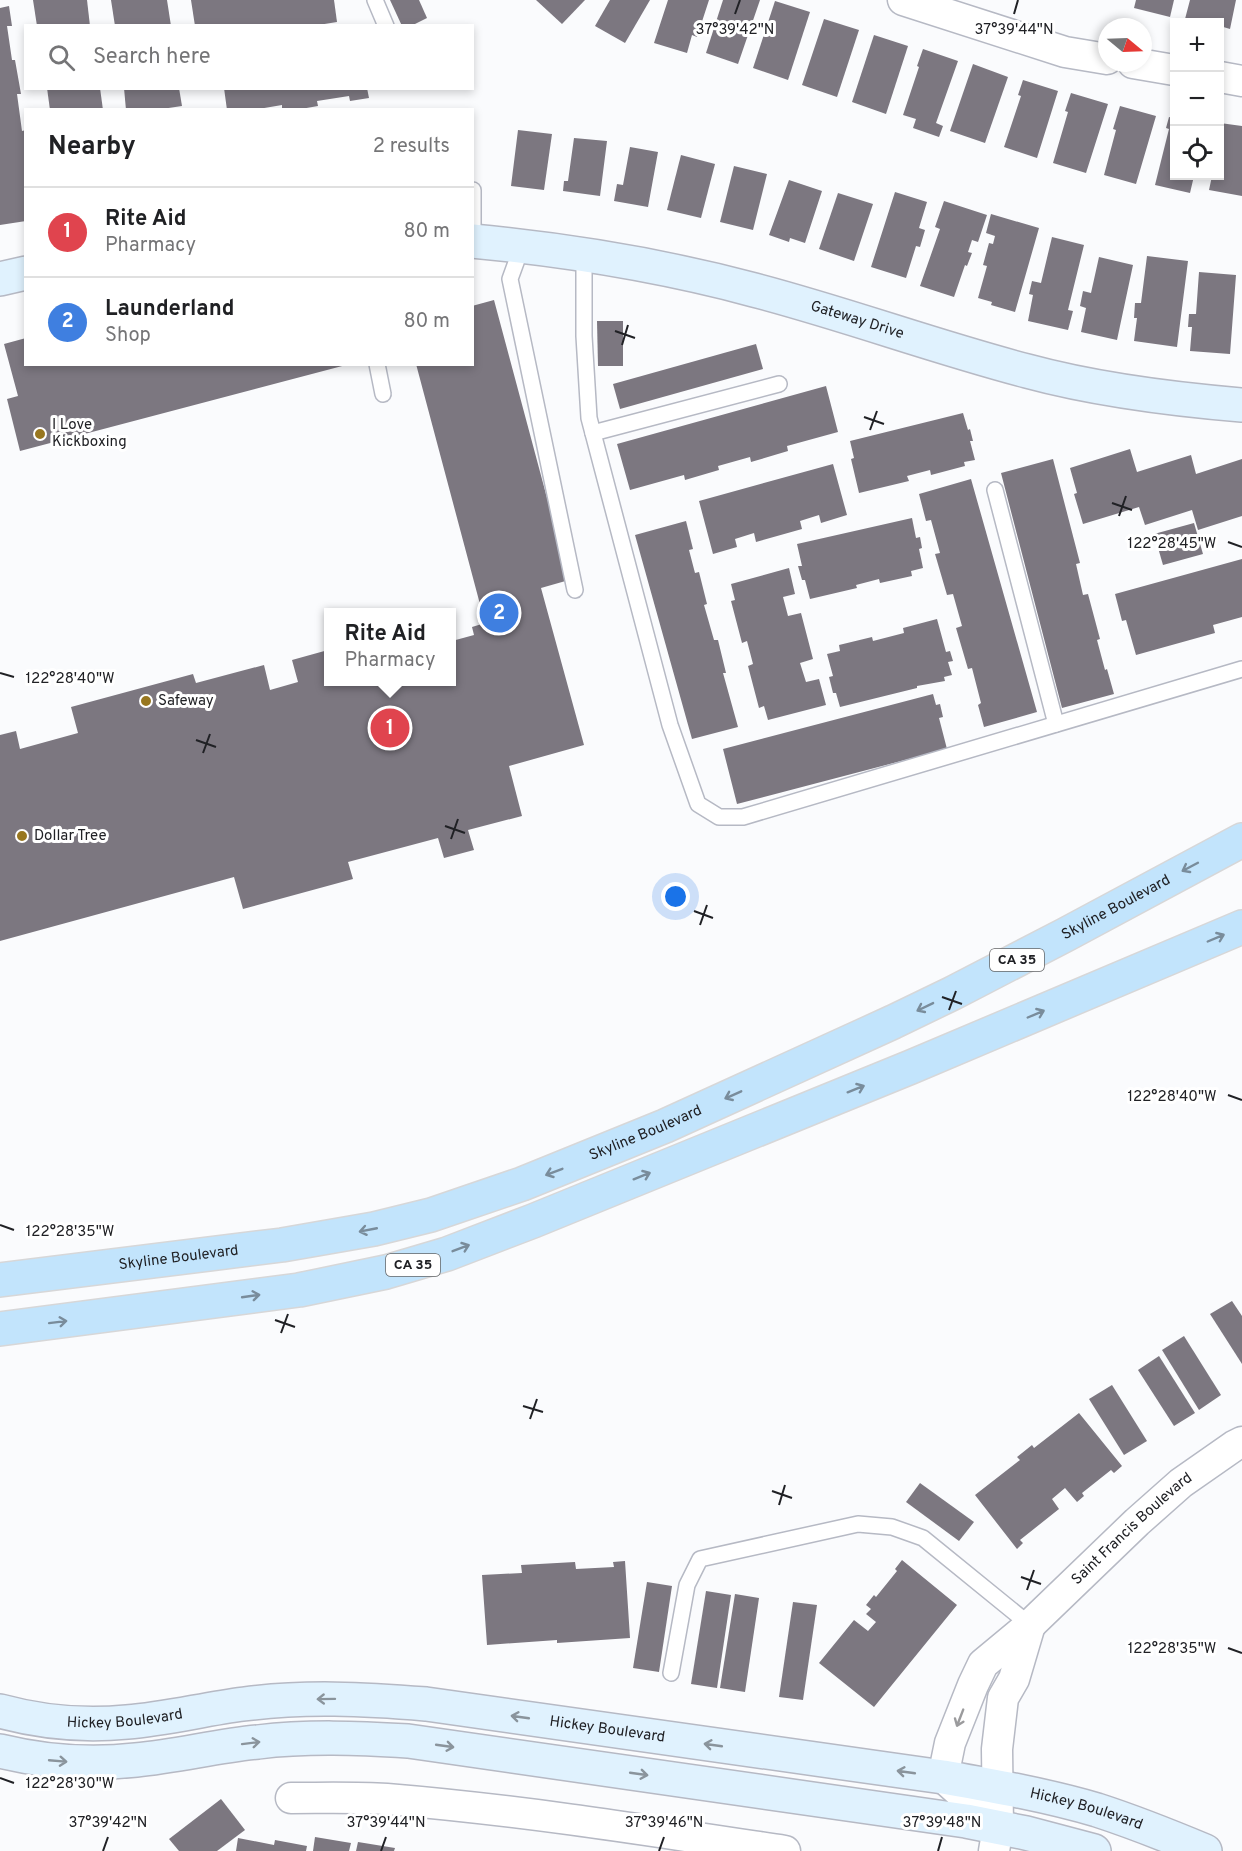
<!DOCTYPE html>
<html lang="en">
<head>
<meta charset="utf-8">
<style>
	:root { --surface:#fff; --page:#f6f6f6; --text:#202124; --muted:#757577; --line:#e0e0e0; --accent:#ea580c }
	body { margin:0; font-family:Overpass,sans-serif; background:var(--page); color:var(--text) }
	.controls { position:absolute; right:18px; top:18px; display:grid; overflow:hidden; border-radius:0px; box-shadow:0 3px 9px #0003 }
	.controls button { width:54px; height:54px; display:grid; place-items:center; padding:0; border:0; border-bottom:2px solid var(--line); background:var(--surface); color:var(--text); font:30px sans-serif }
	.compass { position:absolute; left:1098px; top:18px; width:54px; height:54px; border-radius:50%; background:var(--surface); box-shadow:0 3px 9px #0003; rotate:109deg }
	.you { position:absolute; left:676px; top:897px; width:21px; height:21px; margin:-15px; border:4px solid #fff; border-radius:50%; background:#1a73e8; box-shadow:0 0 0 9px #1a73e833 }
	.badge { display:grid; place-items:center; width:39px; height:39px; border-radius:50%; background:var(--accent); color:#fff; font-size:20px; font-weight:700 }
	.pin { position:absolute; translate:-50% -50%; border:3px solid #fff; box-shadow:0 2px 6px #0006 }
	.popup { position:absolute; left:324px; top:608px; width:132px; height:78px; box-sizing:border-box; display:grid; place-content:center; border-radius:0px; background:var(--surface); filter:drop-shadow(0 2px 4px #0005); font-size:20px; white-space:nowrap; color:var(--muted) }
	.popup b { font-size:22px; color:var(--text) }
	.popup::after { content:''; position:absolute; left:50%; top:100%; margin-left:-12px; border:12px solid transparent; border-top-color:var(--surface) }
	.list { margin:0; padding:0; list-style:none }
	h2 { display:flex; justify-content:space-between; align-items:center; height:78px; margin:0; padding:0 24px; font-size:26px }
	h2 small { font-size:20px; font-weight:400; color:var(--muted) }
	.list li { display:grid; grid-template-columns:39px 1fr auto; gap:18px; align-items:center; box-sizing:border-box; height:90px; padding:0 24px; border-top:2px solid var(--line) }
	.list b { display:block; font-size:22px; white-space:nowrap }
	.list p { margin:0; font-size:20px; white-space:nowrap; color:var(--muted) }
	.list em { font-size:20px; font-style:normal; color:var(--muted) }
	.icon { flex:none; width:33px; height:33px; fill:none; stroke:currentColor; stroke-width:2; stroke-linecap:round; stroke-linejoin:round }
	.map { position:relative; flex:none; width:1242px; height:1851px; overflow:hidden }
	.search { position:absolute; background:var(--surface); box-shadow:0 3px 9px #0003; left:24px; top:24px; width:450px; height:66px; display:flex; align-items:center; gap:15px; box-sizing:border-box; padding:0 21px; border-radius:0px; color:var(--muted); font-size:22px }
	.panel { position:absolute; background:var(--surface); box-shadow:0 3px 9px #0003; left:24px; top:108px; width:450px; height:258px; border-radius:0px }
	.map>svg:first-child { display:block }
	.building { fill:#7c7780 }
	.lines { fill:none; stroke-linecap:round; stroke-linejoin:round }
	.lane-casing { stroke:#b6b9c4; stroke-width:18 }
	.street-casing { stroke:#b6b9c4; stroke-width:33 }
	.secondary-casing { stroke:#b6b9c4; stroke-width:36 }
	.primary-casing { stroke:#d7d7d8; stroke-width:36 }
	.lane { stroke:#fff; stroke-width:15 }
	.street { stroke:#fff; stroke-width:30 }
	.secondary { stroke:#e0f2fe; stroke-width:33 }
	.primary { stroke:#c2e4fc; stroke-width:33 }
	.oneway { stroke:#798c9b }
	.oneway2 { stroke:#8a949c }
	.oneway3 { stroke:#9b9b9d }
	.ticks { fill:none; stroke:#202125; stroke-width:2 }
	.poi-dot { fill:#987720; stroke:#fff; stroke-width:2 }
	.labels { text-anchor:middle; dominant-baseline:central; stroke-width:6; stroke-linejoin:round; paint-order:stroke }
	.shield { fill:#fff; stroke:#636466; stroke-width:1.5 }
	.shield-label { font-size:14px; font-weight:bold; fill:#202125 }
	.street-label { font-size:15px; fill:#202125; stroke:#fff }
	.poi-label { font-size:15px; fill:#202125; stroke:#fff; text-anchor:start }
	.ticks-label { font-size:15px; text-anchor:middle; fill:#202125; stroke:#fff; stroke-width:6; stroke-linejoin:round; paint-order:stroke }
</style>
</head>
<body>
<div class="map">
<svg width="1242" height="1851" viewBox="0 0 1242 1851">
	<rect width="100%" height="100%" fill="#fafbfd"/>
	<g class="building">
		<polygon points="33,0 87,0 90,26 37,26"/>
		<polygon points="111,0 167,0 171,26 115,26"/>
		<polygon points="191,0 334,0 337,22 312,26 195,26"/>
		<polygon points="390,0 419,0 427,18 411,26 402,26"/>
		<polygon points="536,0 585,0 562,24"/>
		<polygon points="610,0 650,0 625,43 595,26"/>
		<polygon points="668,0 709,0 697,37 692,35 687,53 654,43"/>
		<polygon points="723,0 760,0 738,64 706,53"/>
		<polygon points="1136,0 1174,0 1170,17 1134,8"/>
		<polygon points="1190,0 1236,0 1230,29 1220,26 1220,22 1200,22 1185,19"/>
		<polygon points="775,1 810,12 788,80 753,68"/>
		<polygon points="9,6 12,26 7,26 12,60 15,60 21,94 17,94 22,131 26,130 26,221 0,225 0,8"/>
		<polygon points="824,19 859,30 837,97 802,85"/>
		<polygon points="874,35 908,46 886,114 852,102"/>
		<polygon points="923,49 958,61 936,123 943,126 939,137 913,128 916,119 903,115 919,67 917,66"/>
		<polygon points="973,64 1008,77 985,143 950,131"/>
		<polygon points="1023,80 1058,91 1037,158 1004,147 1021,96 1018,95"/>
		<polygon points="47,88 100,88 103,110 50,110"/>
		<polygon points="124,88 179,88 182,106 155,110 126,110"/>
		<polygon points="224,88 367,88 369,98 350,101 349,96 317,101 318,106 295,110 282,110 282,105 253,110 227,110"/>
		<polygon points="1071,93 1108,104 1086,173 1053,163 1068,112 1065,111"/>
		<polygon points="1120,106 1156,116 1136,184 1104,175 1116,130 1113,129"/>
		<polygon points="1169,117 1174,118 1174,176 1194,176 1190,193 1155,185 1169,129 1166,128"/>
		<polygon points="1220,123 1242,126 1242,196 1209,190 1212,176 1220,176"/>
		<polygon points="518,130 552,134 544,190 511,186"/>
		<polygon points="574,138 607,141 600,196 563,191 564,181 568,181"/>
		<polygon points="630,147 658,152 648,207 614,201 617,184 623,185"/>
		<polygon points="681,155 715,164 701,218 667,210"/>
		<polygon points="734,166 767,174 753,230 720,222"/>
		<polygon points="789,180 822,191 805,243 790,238 789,242 769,235"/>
		<polygon points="895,192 927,202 919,228 925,230 920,247 916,246 906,278 871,267"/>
		<polygon points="838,193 873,204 854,261 819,249"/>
		<polygon points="944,201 987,215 978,242 972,240 968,252 972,253 967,266 965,265 954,297 920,286 940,229 935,227"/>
		<polygon points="991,214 1039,228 1015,312 991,305 992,302 978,298 987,266 983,265 989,243 993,244 995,236 986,233"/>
		<polygon points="1052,237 1084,245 1068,310 1073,311 1068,330 1028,321 1033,295 1029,294 1032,281 1041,283"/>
		<polygon points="1147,256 1188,261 1177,347 1134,341 1137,318 1134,318 1135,303 1141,303"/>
		<polygon points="1099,257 1133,265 1117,340 1081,332 1086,308 1080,306 1083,291 1091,293"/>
		<polygon points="1199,272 1236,275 1230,354 1190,351 1192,327 1188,327 1189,314 1196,314"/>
		<polygon points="494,300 569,580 541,588 584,745 509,766 522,816 468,830 474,850 444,858 438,838 348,862 353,879 243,909 234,877 0,941 0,735 16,731 20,749 78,733 71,707 193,674 196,683 264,665 270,690 298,682 292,660 328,650 328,682 452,682 452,641 474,635 472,627 485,623 416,364 472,364 472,306"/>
		<polygon points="597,321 623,321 623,366 598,366"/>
		<polygon points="26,338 26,364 346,365 20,451 7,399 18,396 4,344"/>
		<polygon points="756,344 763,369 620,409 613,384"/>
		<polygon points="826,386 838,432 787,446 788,451 751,462 750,457 718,466 719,470 685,480 684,475 630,490 617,444"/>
		<polygon points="963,413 968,430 970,429 973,441 970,441 975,460 964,462 965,466 931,475 930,470 907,476 909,481 859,493 851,459 854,458 850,441"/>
		<polygon points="1130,449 1137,472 1191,455 1196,474 1242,459 1242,516 1198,530 1192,510 1145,525 1139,507 1083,524 1074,494 1077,493 1070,468"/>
		<polygon points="1053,459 1080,563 1076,564 1083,595 1088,594 1100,639 1097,640 1105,670 1107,669 1114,694 1062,708 1001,473"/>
		<polygon points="833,464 847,515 821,523 819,515 800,521 802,529 756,542 754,533 735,539 737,547 713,554 699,501"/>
		<polygon points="971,479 1037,712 984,727 978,705 981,703 972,668 968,669 956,628 962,626 953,594 947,595 935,554 940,553 931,520 926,521 919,494"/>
		<polygon points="912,518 916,538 920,537 922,548 919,549 923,568 911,571 912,576 880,583 879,579 856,585 857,588 810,599 805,580 802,580 798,566 802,566 797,544"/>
		<polygon points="686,521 693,549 689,550 695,573 699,572 707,604 704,605 714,640 718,640 726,673 723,673 738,727 692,739 635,535"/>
		<polygon points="1194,523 1203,554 1163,565 1154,534"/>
		<polygon points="1242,559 1242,617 1213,625 1215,633 1136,655 1126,620 1122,621 1115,594"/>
		<polygon points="789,568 795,594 783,597 788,616 801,613 813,659 800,663 806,682 819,679 826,705 768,720 764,706 759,708 748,666 753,664 747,641 742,643 731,601 735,600 731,584"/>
		<polygon points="937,619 946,652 950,651 953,661 948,662 952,675 944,677 945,681 917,686 917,688 840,707 836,693 833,693 829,677 833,676 827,654 840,651 839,645 872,637 873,641 904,633 903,628"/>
		<polygon points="933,694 936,705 940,704 943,717 939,718 947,749 737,804 723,749"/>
		<polygon points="1232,1301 1242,1316 1242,1364 1210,1314"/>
		<polygon points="1184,1336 1221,1395 1199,1410 1162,1350"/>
		<polygon points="1159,1356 1195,1413 1174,1426 1138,1370"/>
		<polygon points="1112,1385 1147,1441 1124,1455 1089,1399"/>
		<polygon points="1079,1413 1122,1466 1114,1473 1111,1470 1082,1493 1084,1496 1077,1502 1065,1488 1052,1499 1059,1509 1020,1540 1023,1543 1017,1549 975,1495 1020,1460 1017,1457 1032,1445 1034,1448"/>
		<polygon points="920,1483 974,1522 959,1541 906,1502"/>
		<polygon points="902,1560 957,1605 874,1707 819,1663 854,1620 868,1631 876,1622 866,1614 871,1609 866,1605 874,1595 876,1597 897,1571 895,1569"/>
		<polygon points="625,1561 630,1638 557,1643 557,1640 487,1645 482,1575 522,1573 521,1565 575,1562 576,1569 614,1567 613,1562"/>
		<polygon points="647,1582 672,1586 659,1672 633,1668"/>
		<polygon points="706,1591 731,1595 717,1688 691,1684"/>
		<polygon points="735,1594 759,1598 745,1692 720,1688"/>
		<polygon points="793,1602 817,1605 803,1700 779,1697"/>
		<polygon points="221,1799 245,1830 217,1851 179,1851 169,1839"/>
		<polygon points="315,1837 351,1843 349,1851 313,1851"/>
		<polygon points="238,1838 274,1845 275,1840 307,1846 306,1851 236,1851"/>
		<polygon points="358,1842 395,1848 394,1851 356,1851"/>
	</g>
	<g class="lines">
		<defs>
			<g id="lane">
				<polyline points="375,0 386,26"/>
				<polyline points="473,241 473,190"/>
				<polyline points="522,246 510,279 575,590"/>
				<polyline points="584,254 584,336 589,418 670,725 698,804 719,817 743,817 1242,669"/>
				<polyline points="377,364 383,394"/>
				<polyline points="593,433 779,384"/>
				<polyline points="995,490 1056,724"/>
				<polyline points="671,1673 687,1585 700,1559 858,1524 892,1527 923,1538 1030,1625"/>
			</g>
			<g id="street">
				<polyline points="903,0 1065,52 1107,59"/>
				<polyline points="1133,63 1174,70"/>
				<polyline points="1220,77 1242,81"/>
				<path d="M 291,1798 C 323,1798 355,1797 387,1799 C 520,1810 653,1831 785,1851"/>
				<path id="s1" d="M 998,1827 L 943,1777 L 950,1743 L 973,1685 L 983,1664 L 1030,1625 L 1137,1522 L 1181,1483 L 1234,1446 L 1242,1442"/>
				<polyline points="994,1851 998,1827 997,1749 1003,1698 1014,1679 1030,1625"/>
			</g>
			<g id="secondary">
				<path id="s2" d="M 472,241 C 567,250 661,265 754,290 C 846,314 935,347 1027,371 C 1097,390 1170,399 1242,405"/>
				<polyline points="0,279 26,273"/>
				<path id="s3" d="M 0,1711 C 40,1722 85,1726 127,1722 C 166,1719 204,1709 244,1704 C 304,1696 365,1699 426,1704 L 943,1777 C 994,1786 1046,1795 1097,1810 C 1134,1822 1169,1836 1205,1851"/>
				<path d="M 0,1751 C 45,1762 90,1765 136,1760 C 177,1756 217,1746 258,1742 C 308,1736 358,1738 408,1741 L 966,1821 L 1026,1833 L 1094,1851"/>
			</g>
			<g id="primary">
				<path id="s4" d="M 0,1280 L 282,1245 L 374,1229 L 431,1215 L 522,1184 L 665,1126 L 893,1022 L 953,993 L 1065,935 L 1242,840"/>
				<polyline points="0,1329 299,1290 386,1272 447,1254 533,1221 911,1067 1242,927"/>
			</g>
		</defs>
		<use href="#lane" class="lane-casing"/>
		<use href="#street" class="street-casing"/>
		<use href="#secondary" class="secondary-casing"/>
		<use href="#primary" class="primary-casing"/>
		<use href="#lane" class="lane"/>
		<use href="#street" class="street"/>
		<use href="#secondary" class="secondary"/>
		<use href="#primary" class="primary"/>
	</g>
	<defs><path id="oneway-shaft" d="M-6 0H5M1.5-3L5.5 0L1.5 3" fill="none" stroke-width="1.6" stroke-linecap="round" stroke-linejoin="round" transform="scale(1.5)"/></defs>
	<g class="oneway">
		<use href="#oneway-shaft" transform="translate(1190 867) rotate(152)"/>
		<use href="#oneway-shaft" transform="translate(1216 938) rotate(-23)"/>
		<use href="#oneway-shaft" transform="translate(925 1007) rotate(154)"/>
		<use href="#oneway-shaft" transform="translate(1036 1014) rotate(-23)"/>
		<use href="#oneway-shaft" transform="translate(856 1089) rotate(-22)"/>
		<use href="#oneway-shaft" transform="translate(733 1095) rotate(156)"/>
		<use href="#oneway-shaft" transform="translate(554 1172) rotate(159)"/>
		<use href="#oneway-shaft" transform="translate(642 1176) rotate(-22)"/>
		<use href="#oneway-shaft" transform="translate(368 1230) rotate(169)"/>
		<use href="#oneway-shaft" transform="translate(461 1248) rotate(-21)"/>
		<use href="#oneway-shaft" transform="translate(251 1296) rotate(-8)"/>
		<use href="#oneway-shaft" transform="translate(58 1322) rotate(-7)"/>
	</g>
	<g class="oneway2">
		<use href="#oneway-shaft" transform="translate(326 1699) rotate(179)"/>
		<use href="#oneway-shaft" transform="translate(520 1717) rotate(-172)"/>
		<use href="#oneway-shaft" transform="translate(251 1743) rotate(-7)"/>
		<use href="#oneway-shaft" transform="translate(713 1745) rotate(-172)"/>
		<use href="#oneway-shaft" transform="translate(445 1746) rotate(8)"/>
		<use href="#oneway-shaft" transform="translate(58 1761) rotate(5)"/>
		<use href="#oneway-shaft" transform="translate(906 1772) rotate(-172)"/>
		<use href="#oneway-shaft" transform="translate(639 1774) rotate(8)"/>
	</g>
	<use class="oneway3" href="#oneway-shaft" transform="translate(960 1718) rotate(111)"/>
	<path class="ticks" d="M 735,14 L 740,0M 1014,14 L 1018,0M 615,331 L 635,338M 622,345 L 628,325M 864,417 L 884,424M 870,430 L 877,411M 1112,503 L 1132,510M 1119,516 L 1126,496M 1228,542 L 1242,547M 0,673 L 14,677M 196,740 L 216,747M 203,753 L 210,734M 445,826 L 465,833M 451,839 L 458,819M 694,911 L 713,918M 700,925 L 707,905M 942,997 L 962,1004M 949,1010 L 956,991M 1228,1095 L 1242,1100M 0,1225 L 14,1230M 275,1320 L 295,1327M 281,1333 L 288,1314M 523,1406 L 543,1412M 530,1419 L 537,1399M 772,1491 L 792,1498M 779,1505 L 785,1485M 1021,1577 L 1041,1584M 1027,1590 L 1034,1570M 1228,1648 L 1242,1653M 0,1778 L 14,1783M 103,1851 L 108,1837M 381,1851 L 386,1837M 659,1851 L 664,1837M 938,1851 L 942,1837"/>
	<g class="poi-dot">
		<circle cx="40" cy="434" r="6"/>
		<circle cx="146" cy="701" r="6"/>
		<circle cx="22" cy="836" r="6"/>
	</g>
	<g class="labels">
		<g class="shield">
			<rect x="990" y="949" width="54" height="22" rx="4.5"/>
			<rect x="386" y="1254" width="54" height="22" rx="4.5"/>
		</g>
		<g class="shield-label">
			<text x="1017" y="960">CA 35</text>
			<text x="413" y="1265">CA 35</text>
		</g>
		<g class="street-label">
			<text stroke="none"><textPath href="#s2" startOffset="394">Gateway Drive</textPath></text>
			<text stroke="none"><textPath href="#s4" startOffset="1188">Skyline Boulevard</textPath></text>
			<text stroke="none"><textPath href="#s4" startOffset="666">Skyline Boulevard</textPath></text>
			<text stroke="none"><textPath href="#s4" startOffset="180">Skyline Boulevard</textPath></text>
			<text stroke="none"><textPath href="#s1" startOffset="396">Saint Francis Boulevard</textPath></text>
			<text stroke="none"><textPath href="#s3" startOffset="126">Hickey Boulevard</textPath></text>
			<text stroke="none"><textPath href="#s3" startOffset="612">Hickey Boulevard</textPath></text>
			<text stroke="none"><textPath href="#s3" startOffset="1098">Hickey Boulevard</textPath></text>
		</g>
		<g class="poi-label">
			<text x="52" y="425">I Love<tspan x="52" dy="17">Kickboxing</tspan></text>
			<text x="158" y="701">Safeway</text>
			<text x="34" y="836">Dollar Tree</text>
		</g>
	</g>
	<g class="ticks-label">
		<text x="735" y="34">37°39'42"N</text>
		<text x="1014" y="34">37°39'44"N</text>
		<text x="1172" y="548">122°28'45"W</text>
		<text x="70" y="683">122°28'40"W</text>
		<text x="1172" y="1101">122°28'40"W</text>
		<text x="70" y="1236">122°28'35"W</text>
		<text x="1172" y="1653">122°28'35"W</text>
		<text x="70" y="1788">122°28'30"W</text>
		<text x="108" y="1827">37°39'42"N</text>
		<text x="386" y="1827">37°39'44"N</text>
		<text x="664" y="1827">37°39'46"N</text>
		<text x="942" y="1827">37°39'48"N</text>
	</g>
</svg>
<div class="controls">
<button>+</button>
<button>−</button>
<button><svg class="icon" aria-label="locate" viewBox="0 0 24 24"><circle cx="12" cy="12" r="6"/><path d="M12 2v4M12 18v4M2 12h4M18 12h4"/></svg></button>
</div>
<svg class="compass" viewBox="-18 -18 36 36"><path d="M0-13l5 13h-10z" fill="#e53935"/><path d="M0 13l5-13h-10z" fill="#757577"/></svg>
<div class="you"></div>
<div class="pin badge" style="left:390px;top:728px;background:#e0444e">1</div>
<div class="popup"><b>Rite Aid</b>Pharmacy</div>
<div class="pin badge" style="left:499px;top:613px;background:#3f7fe0">2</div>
<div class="search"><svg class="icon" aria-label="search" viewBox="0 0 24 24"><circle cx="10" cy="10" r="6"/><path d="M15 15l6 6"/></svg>Search here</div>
<section class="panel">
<h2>Nearby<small>2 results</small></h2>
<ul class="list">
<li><span class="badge" style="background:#e0444e">1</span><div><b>Rite Aid</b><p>Pharmacy</p></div><em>80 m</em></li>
<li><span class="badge" style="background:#3f7fe0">2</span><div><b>Launderland</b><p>Shop</p></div><em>80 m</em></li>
</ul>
</section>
</div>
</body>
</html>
